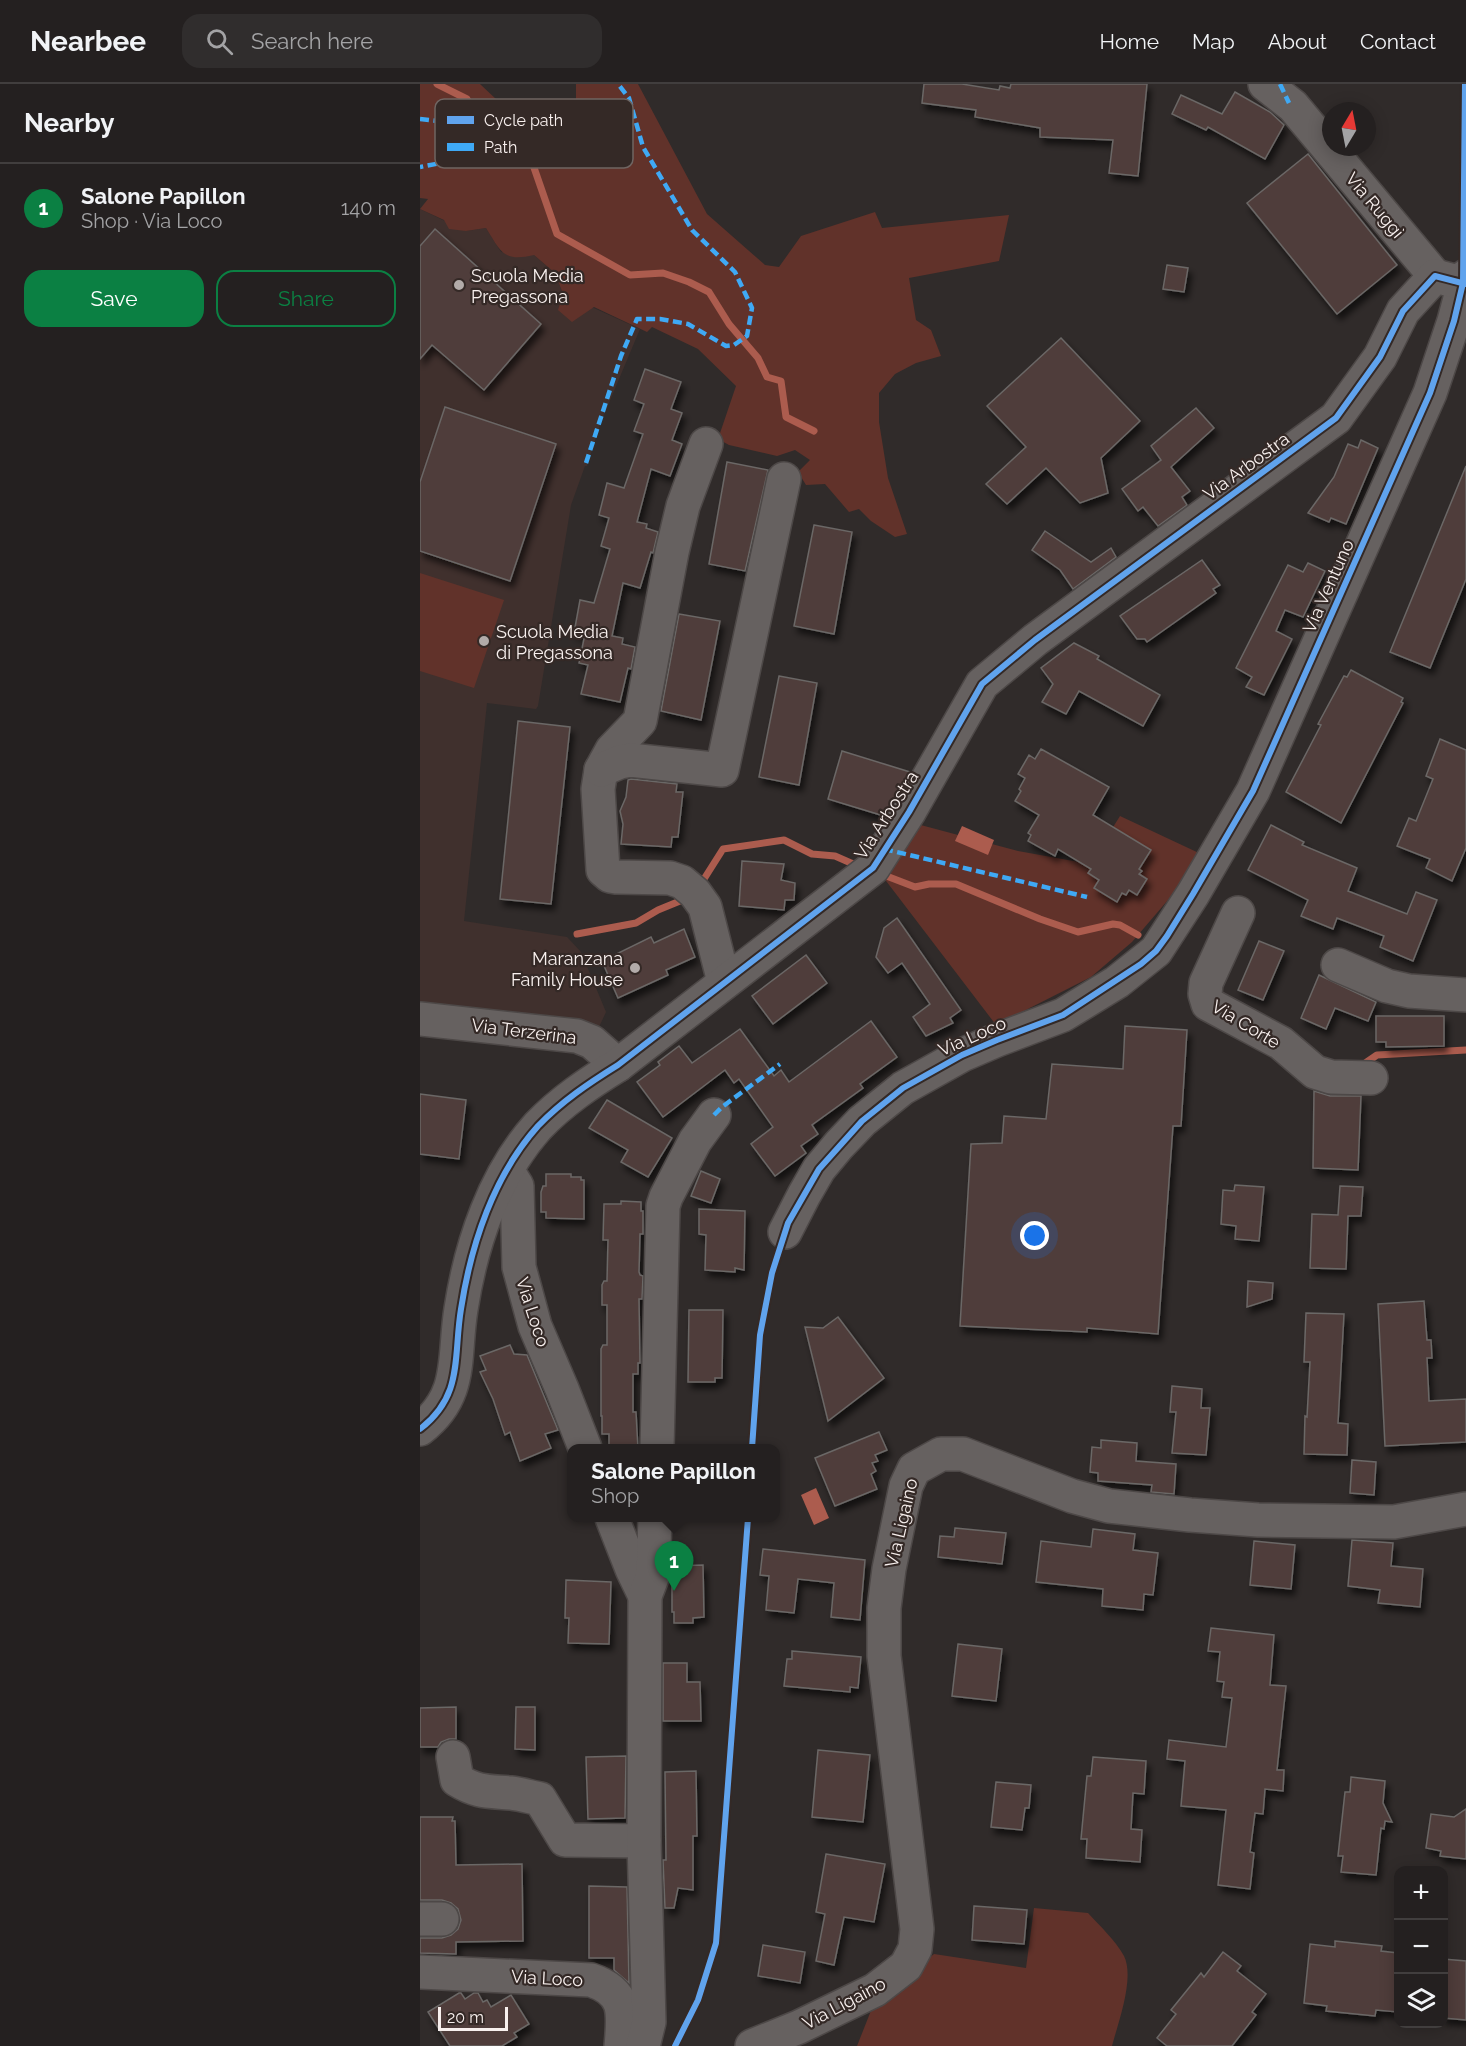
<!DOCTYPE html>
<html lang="en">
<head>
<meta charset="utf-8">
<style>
	:root { --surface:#242020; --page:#302d2d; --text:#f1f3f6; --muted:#a3a3a5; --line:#413e3e; --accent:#0b8043 }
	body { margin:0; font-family:Raleway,sans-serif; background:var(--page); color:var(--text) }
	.controls { position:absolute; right:18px; bottom:18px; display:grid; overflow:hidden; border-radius:12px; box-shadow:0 3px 15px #0003 }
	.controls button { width:54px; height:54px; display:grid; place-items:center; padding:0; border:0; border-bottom:2px solid var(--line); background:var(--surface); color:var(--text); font:30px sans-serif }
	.compass { position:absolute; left:902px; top:18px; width:54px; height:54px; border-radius:50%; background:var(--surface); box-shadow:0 3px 15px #0003; rotate:10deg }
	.scale { position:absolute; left:18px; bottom:15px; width:70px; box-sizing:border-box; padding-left:6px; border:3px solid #f8f0ee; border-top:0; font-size:16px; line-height:21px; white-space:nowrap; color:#f8f0ee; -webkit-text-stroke:4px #342926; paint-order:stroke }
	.you { position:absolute; left:615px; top:1152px; width:21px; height:21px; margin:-15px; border:4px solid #fff; border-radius:50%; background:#1a73e8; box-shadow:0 0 0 9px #1a73e833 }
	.badge { display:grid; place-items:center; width:39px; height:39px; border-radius:50%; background:var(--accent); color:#fff; font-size:20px; font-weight:700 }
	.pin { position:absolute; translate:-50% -50px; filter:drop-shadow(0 2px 3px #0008) }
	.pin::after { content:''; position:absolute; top:32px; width:21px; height:18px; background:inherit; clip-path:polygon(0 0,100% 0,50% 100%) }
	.popup { position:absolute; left:147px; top:1360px; width:213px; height:78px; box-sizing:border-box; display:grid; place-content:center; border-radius:12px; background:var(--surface); filter:drop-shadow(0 2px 4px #0005); font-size:20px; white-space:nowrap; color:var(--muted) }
	.popup b { font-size:22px; color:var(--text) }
	.popup::after { content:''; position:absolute; left:50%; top:100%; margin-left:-12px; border:12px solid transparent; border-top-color:var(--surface) }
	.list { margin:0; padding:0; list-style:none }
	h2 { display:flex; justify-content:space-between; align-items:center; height:78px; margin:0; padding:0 24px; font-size:26px }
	h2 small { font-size:20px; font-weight:400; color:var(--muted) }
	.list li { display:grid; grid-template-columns:39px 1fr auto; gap:18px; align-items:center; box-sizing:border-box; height:90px; padding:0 24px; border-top:2px solid var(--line) }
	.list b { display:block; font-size:22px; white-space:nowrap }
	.list p { margin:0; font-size:20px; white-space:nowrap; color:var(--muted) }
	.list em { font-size:20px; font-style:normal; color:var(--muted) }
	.actions { display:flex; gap:12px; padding:18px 24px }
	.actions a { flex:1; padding:14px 0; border:2px solid var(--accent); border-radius:18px; text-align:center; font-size:21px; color:var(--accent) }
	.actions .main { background:var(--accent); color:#fff }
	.icon { flex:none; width:33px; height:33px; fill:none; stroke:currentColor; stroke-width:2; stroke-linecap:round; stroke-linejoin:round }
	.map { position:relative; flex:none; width:1046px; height:1962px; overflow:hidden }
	header { display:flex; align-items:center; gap:36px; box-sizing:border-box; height:84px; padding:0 30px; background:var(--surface); border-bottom:2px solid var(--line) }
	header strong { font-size:28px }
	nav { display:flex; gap:33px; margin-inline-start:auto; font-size:21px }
	.search { width:420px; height:54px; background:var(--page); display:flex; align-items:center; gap:15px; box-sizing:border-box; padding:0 21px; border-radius:18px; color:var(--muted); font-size:22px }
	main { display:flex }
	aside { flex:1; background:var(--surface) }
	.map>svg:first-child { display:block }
	.built { fill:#40302d }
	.green { fill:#61322a }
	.water { fill:#ac5c4e }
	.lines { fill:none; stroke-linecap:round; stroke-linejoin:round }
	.stream { stroke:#ac5c4e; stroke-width:7 }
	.building { fill:#4f3d3a; stroke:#6b6766; stroke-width:1.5; filter:url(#shadow) }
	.minor-casing { stroke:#4d4847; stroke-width:36 }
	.minor { stroke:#666160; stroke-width:33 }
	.quiet { stroke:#3fa9f5; stroke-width:4.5; stroke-dasharray:9 4.5; stroke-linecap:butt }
	.cycleway-casing { stroke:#342926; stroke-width:10 }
	.cycleway { stroke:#60a3ed; stroke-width:6 }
	.poi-dot { fill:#b2aba9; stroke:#342926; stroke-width:2 }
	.labels { text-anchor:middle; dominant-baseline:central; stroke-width:4.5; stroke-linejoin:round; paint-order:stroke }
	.street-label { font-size:18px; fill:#f8f0ee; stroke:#342926 }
	.poi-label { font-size:18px; fill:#f8f0ee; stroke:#342926; text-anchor:start }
	.key { fill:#342926; stroke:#6f6562; stroke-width:1.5 }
	.key-label { font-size:16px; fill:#f8f0ee }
</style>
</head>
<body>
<header>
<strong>Nearbee</strong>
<div class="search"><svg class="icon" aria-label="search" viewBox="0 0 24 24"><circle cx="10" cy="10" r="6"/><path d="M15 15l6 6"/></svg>Search here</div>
<nav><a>Home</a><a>Map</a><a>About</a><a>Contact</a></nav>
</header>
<main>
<aside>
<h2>Nearby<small></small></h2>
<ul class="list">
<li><span class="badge">1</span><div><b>Salone Papillon</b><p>Shop · Via Loco</p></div><em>140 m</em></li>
</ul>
<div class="actions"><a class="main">Save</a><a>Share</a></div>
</aside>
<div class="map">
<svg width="1046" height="1962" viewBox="0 0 1046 1962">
	<defs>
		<filter id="shadow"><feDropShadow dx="3.5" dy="6" stdDeviation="3" flood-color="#0009"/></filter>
	</defs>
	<rect width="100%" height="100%" fill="#302b2a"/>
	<polygon class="built" points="0,125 46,147 66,144 81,168 114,171 135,189 143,210 220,245 181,338 167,382 165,382 151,421 118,622 116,625 67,619 44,837 147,853 161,868 186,928 172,958 0,935"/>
	<g class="green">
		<path d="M 0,0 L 60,0 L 115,52 L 127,56 L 149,52 L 156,21 L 156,0 L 218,0 L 287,130 L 345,181 L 359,183 L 381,152 L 455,128 L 462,144 L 589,131 L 579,177 L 489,194 L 496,236 L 511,246 L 521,272 L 496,279 L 475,290 L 459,309 L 459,338 L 468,394 L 487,450 L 475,453 L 451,437 L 439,425 L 429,428 L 405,400 L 386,401 L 378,388 L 390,376 L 375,366 L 357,372 L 309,361 L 298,355 L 316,302 L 278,265 L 232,243 L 227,248 L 174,223 L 152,238 L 138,226 L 143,210 L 135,189 L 114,171 C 83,178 81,168 66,144 L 46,147 L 29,145 L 24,136 L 0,125 L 8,115 L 0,114 Z"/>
		<polygon points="0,489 84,516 54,604 0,587"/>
		<polygon points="700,732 781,770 748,816 712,858 671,893 576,941 460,789 497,740 598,767 670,780"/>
		<path d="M 614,1824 L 668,1829 C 680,1842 695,1856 704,1872 C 715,1894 698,1939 692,1962 L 437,1962 L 454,1919 L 514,1870 L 606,1884 Z"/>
	</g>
	<g class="water">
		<polygon points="542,742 574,756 568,771 535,757"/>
		<polygon points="396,1404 409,1434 394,1441 381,1411"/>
	</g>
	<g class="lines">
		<g class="stream">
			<polyline points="17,0 47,15 62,39 84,51 111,75 137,150 210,191 243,189 269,198 289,208 309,240 338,274 347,293 361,297 366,333 394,347"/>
			<polyline points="469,793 495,803 509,800 536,800 620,835 658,848 693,840 700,841 718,851"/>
			<polyline points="284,795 303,765 364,756 392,770 415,772 440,783"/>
			<polyline points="157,850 216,839 238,826 260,817"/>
			<polyline points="941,982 957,971 1046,966"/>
		</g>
	</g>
	<g class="building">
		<polygon points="504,0 542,0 579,6 580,2 590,4 591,0 727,0 718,92 689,89 693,56 620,53 620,44 555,33 556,26 502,19"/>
		<polygon points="815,8 850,28 864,41 845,75 788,43 786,46 752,30 761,11 802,30"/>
		<polygon points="888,70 977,181 917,230 827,119"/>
		<polygon points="15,145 121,240 64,306 12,261 0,275 0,162"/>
		<polygon points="747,181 768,184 764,208 743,205"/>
		<polygon points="641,254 720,337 681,374 688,409 660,419 626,384 587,420 566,400 606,363 567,322"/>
		<polygon points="225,285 261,298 251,325 262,329 252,356 262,360 250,392 231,385 217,438 227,440 226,444 238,448 233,469 231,468 220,504 203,499 192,552 203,554 202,560 215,563 211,585 208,584 200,618 161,610 168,581 159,579 165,550 154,549 160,516 174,519 190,465 181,462 189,434 179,431 187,399 204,404 223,350 214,347 224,320 214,316"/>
		<polygon points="25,323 136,360 90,497 0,467 0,398"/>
		<polygon points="776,324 794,344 751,383 770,407 762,413 767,421 738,442 723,423 718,427 702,405 741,376 731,362"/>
		<polygon points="941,356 958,364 926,440 911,434 909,438 888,429 914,393 928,360 938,364"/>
		<polygon points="307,378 348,386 325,487 289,480"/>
		<polygon points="1046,382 1046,495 1010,584 970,568"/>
		<polygon points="394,441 432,448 414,550 374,542"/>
		<polygon points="625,447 671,478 691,464 696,473 653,505 640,486 612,466"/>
		<polygon points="782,476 800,501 793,505 796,509 727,558 725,555 717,555 700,532"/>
		<polygon points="888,479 905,487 883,533 865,526 856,547 872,555 844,611 826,603 832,593 816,584 868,481 883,488"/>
		<polygon points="259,530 300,537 281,636 241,627"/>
		<polygon points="654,559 679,572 677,575 740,611 723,642 659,607 646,630 622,618 633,600 621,584"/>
		<polygon points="931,586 983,614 981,618 983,619 921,739 866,708 901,641 898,640 924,592 927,593"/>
		<polygon points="359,592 397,599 379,701 339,693"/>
		<polygon points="98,637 150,643 131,820 80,815"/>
		<polygon points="1020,655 1046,666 1046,764 1032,797 1006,784 1010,775 977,762 989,734 996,737 1013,695 1006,692"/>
		<polygon points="621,665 689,703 673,731 731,766 719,785 722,787 719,790 727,795 717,811 709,806 706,811 702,809 697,818 674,804 679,796 668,789 671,785 638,765 635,772 608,757 611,751 608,749 619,731 595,717 601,707 599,705 605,694 598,690 609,671 615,675"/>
		<polygon points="422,667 490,688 464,732 408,715"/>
		<polygon points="211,695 257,700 256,708 263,708 258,753 252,753 251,763 201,760 203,740 200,727 206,713 208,696"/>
		<polygon points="851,741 884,758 882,761 937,784 928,807 987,830 996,808 1017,816 993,877 960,863 964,852 917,834 913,845 881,832 888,816 828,786"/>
		<polygon points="322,777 364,780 361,796 375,799 374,816 365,816 364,826 319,822"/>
		<polygon points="477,834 541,926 530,934 533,939 506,952 493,933 510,920 482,879 468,889 456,873 464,844"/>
		<polygon points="264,845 275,873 246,886 248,891 198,914 182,877 231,853 234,859"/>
		<polygon points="839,857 864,867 843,916 818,906"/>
		<polygon points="386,871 407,899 353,940 332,912"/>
		<polygon points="899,891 956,918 948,937 915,924 906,945 881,934"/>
		<polygon points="956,932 1024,932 1024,962 966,963 966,958 956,958"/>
		<polygon points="451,937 477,973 440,1000 443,1004 392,1041 398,1050 381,1062 386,1069 355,1092 331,1060 353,1043 319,995 314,999 305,986 243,1033 217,998 240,981 238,978 259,962 272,979 320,945 354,992 361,986 369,998"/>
		<polygon points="705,942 767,946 761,1042 753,1042 738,1250 667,1244 667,1248 540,1242 551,1060 582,1059 584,1032 626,1035 632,980 703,985"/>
		<polygon points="894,1007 910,1012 941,1012 938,1086 893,1084"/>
		<polygon points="0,1010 46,1016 39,1075 0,1070"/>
		<polygon points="187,1016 252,1054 228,1093 201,1078 208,1066 169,1044"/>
		<polygon points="281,1087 300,1095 291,1119 271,1112"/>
		<polygon points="126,1090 151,1090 151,1093 161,1093 161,1096 164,1096 164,1135 126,1134 126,1128 121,1128 121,1108 123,1102 126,1102"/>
		<polygon points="815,1101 844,1103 839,1157 815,1155 816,1142 801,1140 803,1106 814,1107"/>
		<polygon points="920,1102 943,1103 941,1132 928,1132 926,1185 890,1184 892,1130 918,1131"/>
		<polygon points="201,1117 221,1118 221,1127 223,1127 223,1150 220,1150 219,1188 220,1191 223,1192 222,1215 219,1215 220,1279 218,1279 218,1290 213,1290 213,1328 216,1328 218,1365 189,1365 189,1350 182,1350 182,1332 181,1332 181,1265 183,1261 187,1261 187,1221 182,1221 182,1201 184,1197 187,1197 188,1156 183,1156 184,1120 201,1120"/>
		<polygon points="279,1125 325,1127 324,1186 315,1184 315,1188 285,1186 286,1151 279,1150"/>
		<polygon points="828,1197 853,1199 852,1215 827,1223"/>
		<polygon points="1004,1217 1007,1256 1011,1256 1012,1274 1007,1274 1009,1317 1046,1315 1046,1358 965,1362 958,1220"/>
		<polygon points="269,1226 303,1226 302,1294 295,1294 295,1298 268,1298"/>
		<polygon points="886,1229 924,1230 918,1339 928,1340 927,1371 884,1370 885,1332 887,1333 890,1278 884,1278"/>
		<polygon points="418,1233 464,1294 408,1337 385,1243 403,1244"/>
		<polygon points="90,1261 94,1270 107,1271 138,1346 125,1350 131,1364 100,1377 90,1348 85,1351 73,1315 60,1288 66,1286 60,1272"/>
		<polygon points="752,1302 782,1305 781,1324 790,1324 786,1371 752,1369 756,1328 750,1328"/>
		<polygon points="459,1348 467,1366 455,1371 458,1377 452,1379 456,1387 451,1390 457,1405 415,1422 395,1374"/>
		<polygon points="681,1356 717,1359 716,1377 756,1380 754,1410 731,1408 732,1401 678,1397 678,1389 670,1388 672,1363 681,1364"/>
		<polygon points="932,1376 956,1378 954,1411 930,1409"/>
		<polygon points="535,1444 586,1449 582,1480 518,1473 520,1452 534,1453"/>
		<polygon points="673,1445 715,1450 713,1466 738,1469 733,1511 724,1510 723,1526 682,1522 683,1505 616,1498 621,1457 671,1463"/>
		<polygon points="932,1456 973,1459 971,1482 1003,1485 1000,1523 958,1519 960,1506 928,1502"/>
		<polygon points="834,1457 875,1461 871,1505 830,1501"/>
		<polygon points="343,1465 445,1476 440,1536 411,1533 414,1499 378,1495 374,1529 346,1526 349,1492 340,1491"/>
		<polygon points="283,1481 284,1533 273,1534 273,1539 254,1539 254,1528 252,1528 252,1482"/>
		<polygon points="146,1496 191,1498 189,1560 148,1559 149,1534 145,1534"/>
		<polygon points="791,1544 854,1551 850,1601 866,1602 857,1686 864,1686 863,1707 845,1705 843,1730 835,1729 830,1768 834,1769 830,1805 798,1801 806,1726 761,1722 765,1677 747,1675 749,1656 806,1663 812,1614 802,1613 804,1598 797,1597 800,1568 788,1567"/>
		<polygon points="538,1560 582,1565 576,1617 532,1612"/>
		<polygon points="372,1567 441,1573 438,1604 430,1603 430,1608 364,1602 367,1575 372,1575"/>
		<polygon points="243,1579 267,1579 267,1598 280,1598 281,1637 243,1637"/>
		<polygon points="36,1623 36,1655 29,1655 21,1658 18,1663 0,1663 0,1624"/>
		<polygon points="96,1623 115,1623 115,1666 95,1665"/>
		<polygon points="398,1666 450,1671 443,1738 392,1733"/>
		<polygon points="206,1672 205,1734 168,1735 166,1673"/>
		<polygon points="673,1673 726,1677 724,1710 713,1709 711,1745 722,1746 720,1778 666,1774 667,1755 661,1755 667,1692 671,1692"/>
		<polygon points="276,1687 277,1752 273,1752 273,1806 258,1804 254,1824 245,1824 243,1776 246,1776 245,1688"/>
		<polygon points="931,1693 965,1697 963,1719 972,1738 965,1737 964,1745 961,1744 956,1791 921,1788 923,1772 918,1772 925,1708 930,1708"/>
		<polygon points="576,1698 611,1701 609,1724 605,1724 602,1746 571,1743"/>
		<polygon points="1046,1725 1046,1775 1020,1772 1021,1767 1006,1764 1011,1730 1034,1733"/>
		<polygon points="0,1733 33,1733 32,1737 35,1737 36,1781 102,1780 103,1857 36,1858 36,1870 0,1869 0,1854 22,1854 31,1851 38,1845 41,1836 38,1825 31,1819 22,1816 0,1816"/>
		<polygon points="406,1770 465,1780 454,1838 424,1833 414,1881 396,1877 405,1830 396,1828"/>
		<polygon points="169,1802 207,1803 209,1899 194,1886 194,1874 169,1874"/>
		<polygon points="554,1822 607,1826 604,1860 552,1856"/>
		<polygon points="915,1857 962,1862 961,1867 978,1869 978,1928 956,1926 955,1932 906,1927 907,1922 884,1919 890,1860 915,1863"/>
		<polygon points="343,1861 385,1868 380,1899 338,1892"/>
		<polygon points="803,1868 821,1882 817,1887 846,1910 832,1928 836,1931 812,1962 747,1962 737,1954 756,1930 751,1926 781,1889 784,1893"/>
		<polygon points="1023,1875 1046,1877 1046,1936 1023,1934"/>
		<polygon points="39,1909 41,1909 45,1915 54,1909 58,1909 63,1918 67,1916 71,1923 91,1911 109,1940 94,1949 97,1953 82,1962 30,1962 8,1928"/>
	</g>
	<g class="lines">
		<defs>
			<g id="minor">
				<polyline points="845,0 873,22 1015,192"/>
				<polyline points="286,360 263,422 252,468 220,637 192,666 181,686 178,705 183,786 190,792 196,793 250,794 262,798 275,809 285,823 304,898"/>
				<polyline points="181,686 200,678 210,676 302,686 364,395"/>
				<polyline points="818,829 786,899 785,910 788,920 861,959 895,988 911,993 951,994"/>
				<polyline points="918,881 967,902 989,907 1046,911"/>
				<polyline points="0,935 157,952 172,958 198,981"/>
				<polyline points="87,1086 97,1102 99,1183 115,1242 142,1305 165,1364"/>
				<polyline points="365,1148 384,1111 399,1085 419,1061 442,1037 483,1004 542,971 577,956 643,931 697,898 736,867 773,810 833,707 1010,309 1034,237 1046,192"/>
				<path d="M 0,1345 C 44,1311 33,1273 41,1225 C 51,1160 74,1091 118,1042 C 142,1017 169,999 198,981 L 453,784 L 489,728 L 562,600 L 615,556 L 916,334 L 960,273 L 983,227 L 1015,192 L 1046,200"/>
				<polyline points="237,1364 243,1122 246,1113 275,1057 294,1031"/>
				<polyline points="192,1434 212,1485 225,1512"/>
				<path d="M 33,1673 L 37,1696 C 58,1709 69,1707 91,1709 C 101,1710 110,1713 120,1715 L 145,1756 L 224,1757"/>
				<polyline points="0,1835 22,1835"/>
				<path d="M 0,1888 L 171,1896 C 207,1908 204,1929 201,1962"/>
				<polyline points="223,1962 229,1938 224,1757 225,1512 233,1491 235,1434"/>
				<polyline points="332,1962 379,1943 455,1906 486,1882 495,1865 497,1845 464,1572 464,1524 469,1485 486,1402 494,1385 521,1370 543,1370 652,1412 689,1422 770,1431 838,1436 974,1438 1046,1425"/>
			</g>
		</defs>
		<use href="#minor" class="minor-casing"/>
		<use href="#minor" class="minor"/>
		<g class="quiet">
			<polyline points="860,0 869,19"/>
			<polyline points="0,35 18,37 71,62 53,73 0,83"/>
			<polyline points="166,379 201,272 217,235 240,235 268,240 306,262 314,261 327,252 332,224 315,188 272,146 223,63 209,14 198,0"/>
			<polyline points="464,765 667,813"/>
			<polyline points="294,1031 302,1023 360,980"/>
		</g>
		<defs>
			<g id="cycleway">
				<path d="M 0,1345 C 44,1311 33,1273 41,1225 C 51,1160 74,1091 118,1042 C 142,1017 169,999 198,981 L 453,784 L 489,728 L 562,600 L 615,556 L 916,334 L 960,273 L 983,227 L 1015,192 L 1046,200"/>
				<polyline points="332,1364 340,1251 352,1189 368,1139 399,1085 442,1037 483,1004 542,971 577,956 643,931 721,880 736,867 747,852 773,810 833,707 1010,309 1034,237 1043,199 1045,0"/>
				<polyline points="255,1962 278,1916 296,1859 328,1434"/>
			</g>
		</defs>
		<use href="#cycleway" class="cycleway-casing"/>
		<use href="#cycleway" class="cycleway"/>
	</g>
	<g class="poi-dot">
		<circle cx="39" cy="201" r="6"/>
		<circle cx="64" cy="557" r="6"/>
		<circle cx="215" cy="884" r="6"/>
	</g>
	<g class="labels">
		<g class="street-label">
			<text transform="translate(955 121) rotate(50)">Via Ruggì</text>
			<text transform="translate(826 382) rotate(-36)">Via Arbostra</text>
			<text transform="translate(908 502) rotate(-66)">Via Ventuno</text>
			<text transform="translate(466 731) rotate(-57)">Via Arbostra</text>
			<text transform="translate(826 940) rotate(31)">Via Corte</text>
			<text transform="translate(104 947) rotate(7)">Via Terzerina</text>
			<text transform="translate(552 952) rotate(-24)">Via Loco</text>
			<text transform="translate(113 1228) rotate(72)">Via Loco</text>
			<text transform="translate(481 1439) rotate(-77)">Via Ligaino</text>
			<text transform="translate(127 1894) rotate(3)">Via Loco</text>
			<text transform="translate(424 1919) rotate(-28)">Via Ligaino</text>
		</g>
		<g class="poi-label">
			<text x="51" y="191">Scuola Media<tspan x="51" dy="21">Pregassona</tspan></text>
			<text x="76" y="547">Scuola Media<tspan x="76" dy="21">di Pregassona</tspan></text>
			<text x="203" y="874" text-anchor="end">Maranzana<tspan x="203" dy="21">Family House</tspan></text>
		</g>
	</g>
	<rect x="15" y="15" width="198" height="69" rx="9" class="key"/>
	<rect x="27" y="32" width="27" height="8" fill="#60a3ed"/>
	<rect x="27" y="59" width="27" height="8" fill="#3fa9f5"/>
	<g class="key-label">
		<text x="64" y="42">Cycle path</text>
		<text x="64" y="69">Path</text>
	</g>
</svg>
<div class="controls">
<button>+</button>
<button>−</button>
<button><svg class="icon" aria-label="layers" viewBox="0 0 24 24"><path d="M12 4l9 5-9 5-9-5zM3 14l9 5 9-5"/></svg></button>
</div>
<svg class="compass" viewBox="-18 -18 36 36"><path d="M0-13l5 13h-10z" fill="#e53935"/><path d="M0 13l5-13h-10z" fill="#a3a3a5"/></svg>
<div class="scale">20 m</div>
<div class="you"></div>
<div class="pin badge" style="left:254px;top:1507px">1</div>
<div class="popup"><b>Salone Papillon</b>Shop</div>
</div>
</main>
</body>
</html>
